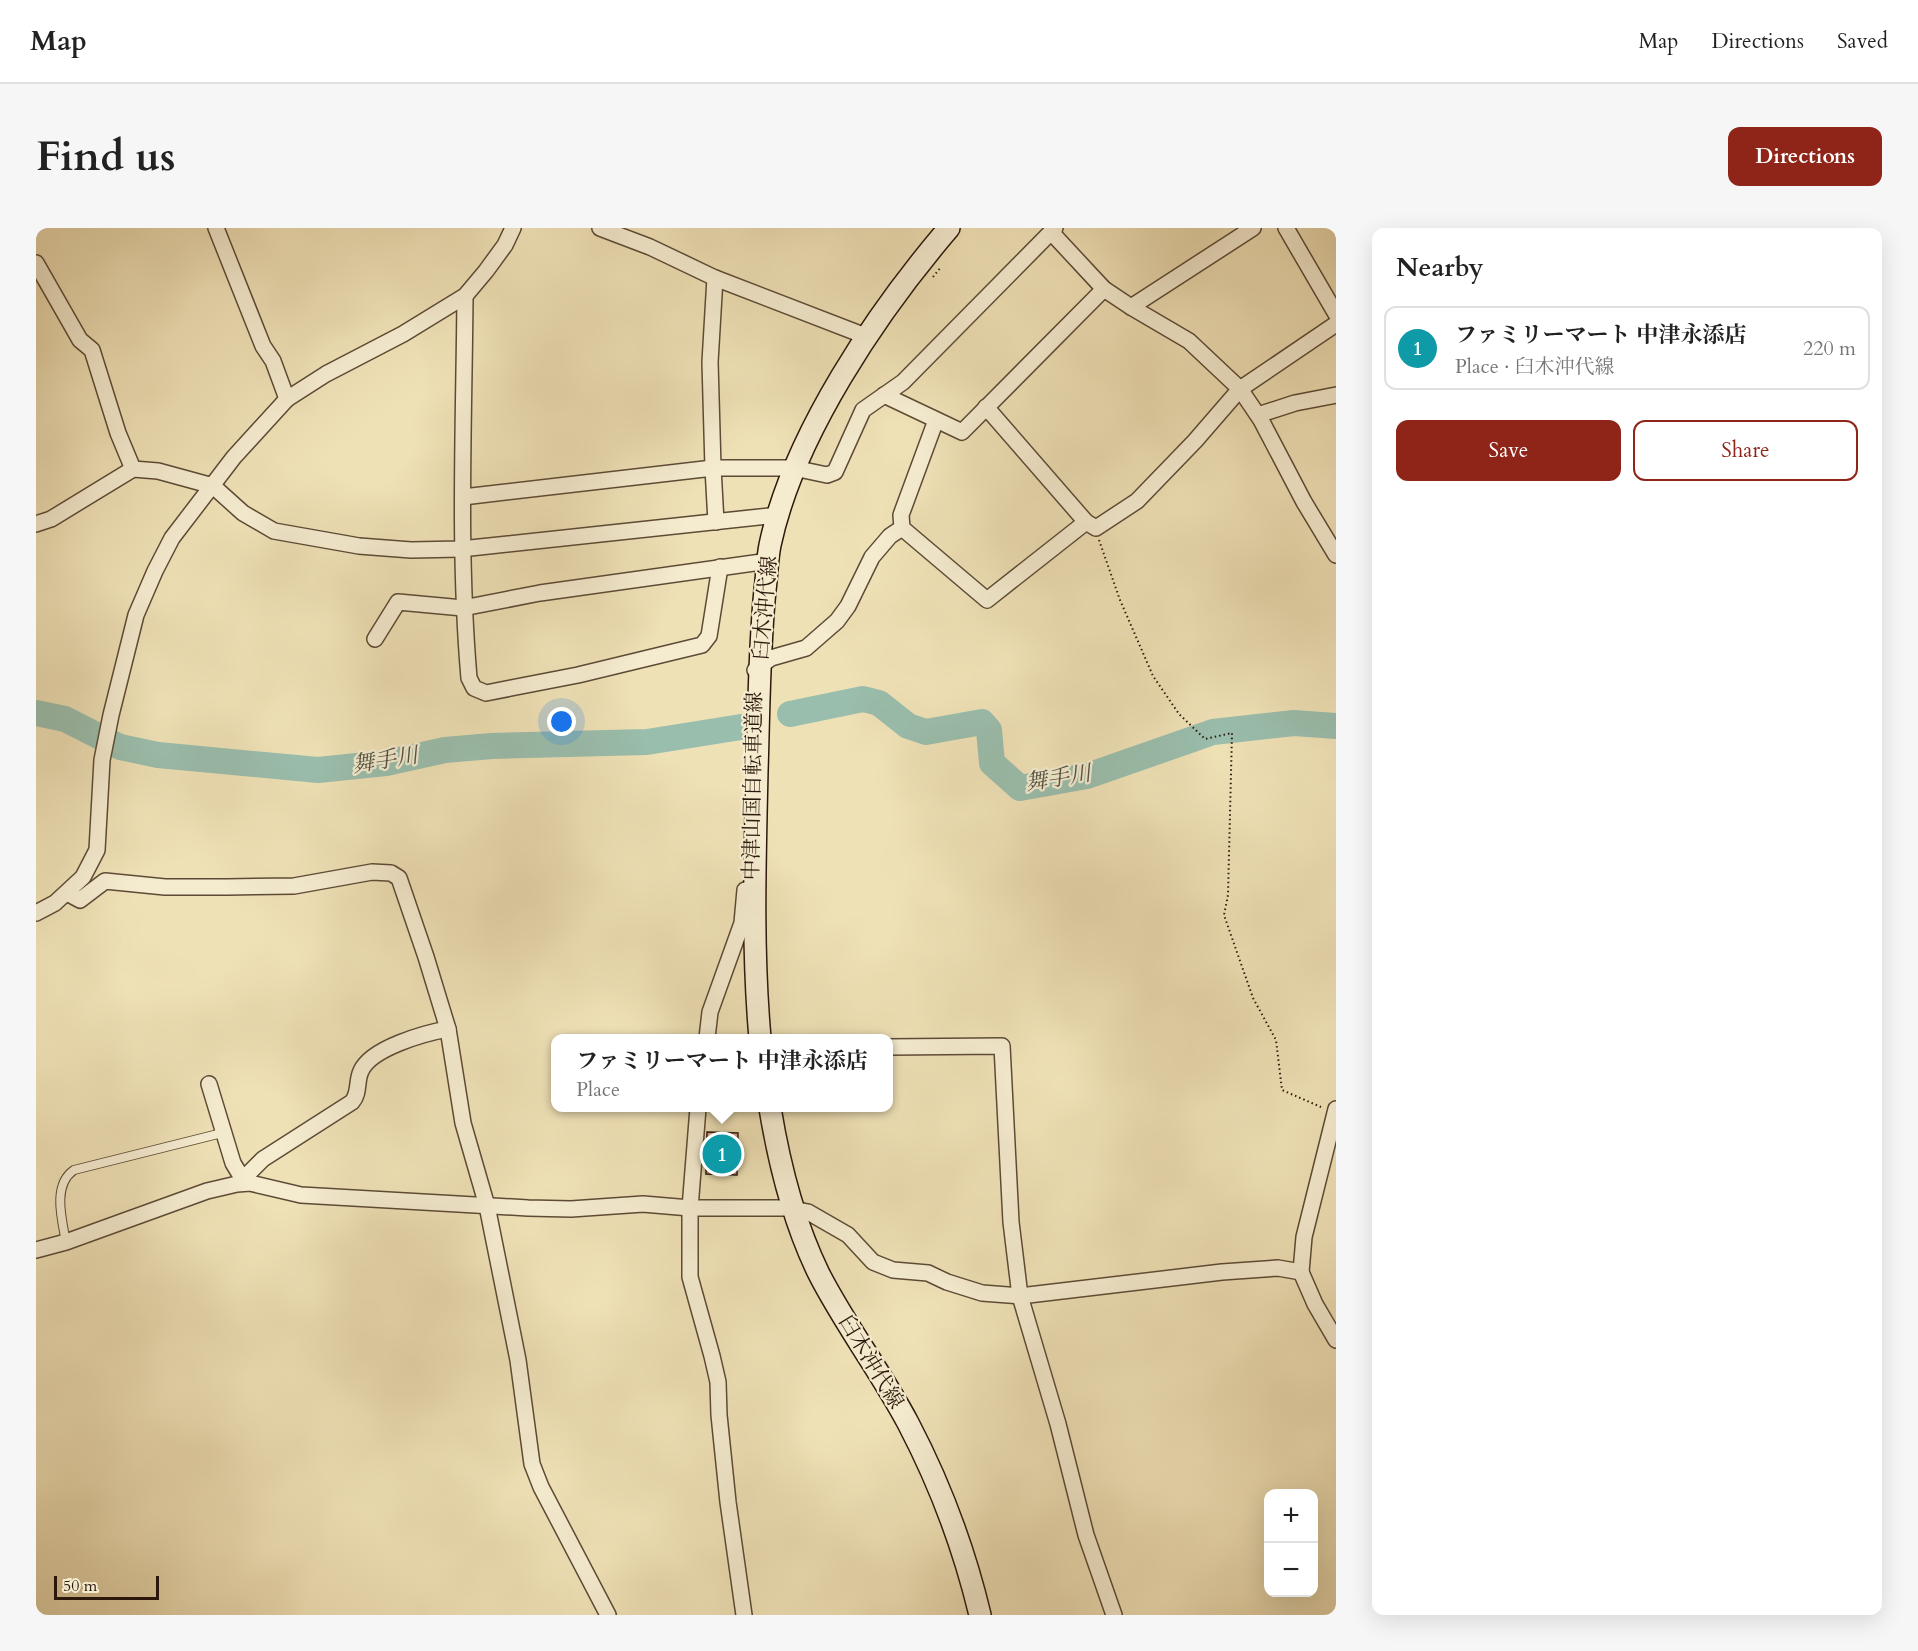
<!DOCTYPE html>
<html lang="en">
<head>
<meta charset="utf-8">
<style>
	:root { --surface:#fff; --page:#f6f6f6; --text:#222; --muted:#767676; --line:#e0e0e0; --accent:#8f2418 }
	body { margin:0; font-family:Cardo,"Noto Serif JP",serif; background:var(--page); color:var(--text) }
	.controls { position:absolute; right:18px; bottom:18px; display:grid; overflow:hidden; border-radius:12px; box-shadow:0 6px 24px #0002 }
	.controls button { width:54px; height:54px; display:grid; place-items:center; padding:0; border:0; border-bottom:2px solid var(--line); background:var(--surface); color:var(--text); font:30px sans-serif }
	.scale { position:absolute; left:18px; bottom:15px; width:105px; box-sizing:border-box; padding-left:6px; border:3px solid #2c180b; border-top:0; font-size:16px; line-height:21px; white-space:nowrap; color:#2c180b; -webkit-text-stroke:4px #f5ecd0; paint-order:stroke }
	.you { position:absolute; left:526px; top:494px; width:21px; height:21px; margin:-15px; border:4px solid #fff; border-radius:50%; background:#1a73e8; box-shadow:0 0 0 9px #1a73e833 }
	.badge { display:grid; place-items:center; width:39px; height:39px; border-radius:50%; background:var(--accent); color:#fff; font-size:20px; font-weight:700 }
	.pin { position:absolute; translate:-50% -50%; border:3px solid #fff; box-shadow:0 2px 6px #0006 }
	.popup { position:absolute; left:515px; top:806px; width:342px; height:78px; box-sizing:border-box; display:grid; place-content:center; border-radius:12px; background:var(--surface); filter:drop-shadow(0 2px 4px #0005); font-size:20px; white-space:nowrap; color:var(--muted) }
	.popup b { font-size:22px; color:var(--text) }
	.popup::after { content:''; position:absolute; left:50%; top:100%; margin-left:-12px; border:12px solid transparent; border-top-color:var(--surface) }
	.list { margin:0; padding:0; list-style:none }
	h2 { display:flex; justify-content:space-between; align-items:center; height:78px; margin:0; padding:0 24px; font-size:26px }
	h2 small { font-size:20px; font-weight:400; color:var(--muted) }
	.list li { display:grid; grid-template-columns:39px 1fr auto; gap:18px; align-items:center; box-sizing:border-box; height:84px; margin:0 12px 12px; padding:0 12px; border:2px solid var(--line); border-radius:12px }
	.list b { display:block; font-size:22px; white-space:nowrap }
	.list p { margin:0; font-size:20px; white-space:nowrap; color:var(--muted) }
	.list em { font-size:20px; font-style:normal; color:var(--muted) }
	.actions { display:flex; gap:12px; padding:18px 24px }
	.actions a { flex:1; padding:14px 0; border:2px solid var(--accent); border-radius:12px; text-align:center; font-size:21px; color:var(--accent) }
	.actions .main { background:var(--accent); color:#fff }
	.map { position:relative; flex:none; width:1300px; height:1387px; overflow:hidden; border-radius:12px }
	header { display:flex; align-items:center; gap:36px; box-sizing:border-box; height:84px; padding:0 30px; background:var(--surface); border-bottom:2px solid var(--line) }
	header strong { font-size:28px }
	nav { display:flex; gap:33px; margin-inline-start:auto; font-size:21px }
	.intro { display:flex; align-items:center; justify-content:space-between; box-sizing:border-box; height:144px; padding:0 36px }
	h1 { margin:0; font-size:42px }
	.button { padding:15px 27px; border-radius:12px; background:var(--accent); color:#fff; font-size:21px; font-weight:700 }
	main { display:flex; gap:36px; padding:0 36px }
	aside { flex:1; background:var(--surface); border-radius:12px; box-shadow:0 6px 24px #0002 }
	.map>svg:first-child { display:block }
	.lines { fill:none; stroke-linecap:round; stroke-linejoin:round }
	.river { stroke:#9abead; stroke-width:26 }
	.building { fill:#e8ae91; stroke:#2c180b; stroke-width:1.5 }
	.service-casing { stroke:#5d4a36; stroke-width:10 }
	.minor-casing { stroke:#5d4a36; stroke-width:18 }
	.secondary-casing { stroke:#2c180b; stroke-width:24 }
	.path { stroke:#2c180b; stroke-width:2; stroke-dasharray:1.5 3; stroke-linecap:butt }
	.service { stroke:#f5ecd0; stroke-width:8 }
	.minor { stroke:#f5ecd0; stroke-width:15 }
	.secondary { stroke:#f5ecd0; stroke-width:21 }
	.labels { text-anchor:middle; dominant-baseline:central; stroke-width:4.5; stroke-linejoin:round; paint-order:stroke }
	.street-label { font-size:21px; fill:#2c180b; stroke:#f5ecd0 }
	.water-label { font-size:22px; font-style:italic; fill:#525244; stroke:#f5ecd0 }
</style>
</head>
<body>
<header>
<strong>Map</strong>
<nav><a>Map</a><a>Directions</a><a>Saved</a></nav>
</header>
<div class="intro"><h1>Find us</h1><a class="button">Directions</a></div>
<main>
<div class="map">
<svg width="1300" height="1387" viewBox="0 0 1300 1387">
	<rect width="100%" height="100%" fill="#efe1b6"/>
	<filter id="stains"><feTurbulence type="fractalNoise" baseFrequency=".00333" numOctaves="4"/><feColorMatrix values="0 0 0 0 .2 0 0 0 0 .09 0 0 0 0 .02 0 0 0 .5 -.17"/></filter>
	<radialGradient id="worn" r=".72"><stop offset=".6" stop-color="#630" stop-opacity="0"/><stop offset="1" stop-color="#630" stop-opacity=".3"/></radialGradient>
	<g class="lines">
		<g class="river">
			<polyline points="0,485 29,491 84,519 122,527 282,542 350,535 409,522 456,518 611,514 705,499"/>
			<polyline points="754,486 827,471 843,475 872,498 890,504 946,494 953,502 956,535 984,560 1051,548 1177,504 1258,495 1300,498"/>
		</g>
	</g>
	<polygon class="building" points="671,904 702,905 701,947 670,946"/>
	<g class="lines">
		<defs>
			<path id="service" d="M 30,1014 C 26,992 16,957 38,942 L 186,905"/>
			<g id="minor">
				<polyline points="180,0 227,118 237,133 251,171"/>
				<polyline points="564,0 614,19 679,50 832,109"/>
				<polyline points="1250,0 1300,86"/>
				<polyline points="1015,4 1068,61 1095,79 1153,113 1204,161 1225,192 1268,274 1300,327"/>
				<polyline points="0,35 44,112 56,122 82,205 97,241 122,243 177,258 207,285 238,303 323,318 375,322 425,321 742,287"/>
				<polyline points="679,50 674,134 677,240 680,294"/>
				<path d="M 429,68 C 428,196 422,323 433,450 L 438,460 L 450,465 L 475,460 L 542,447 L 666,417 L 673,408 L 684,339"/>
				<polyline points="1095,79 1217,0"/>
				<polyline points="848,167 926,204 1068,61"/>
				<polyline points="950,179 1050,294 1060,300 1101,273 1159,213 1204,161 1300,96"/>
				<polyline points="1222,187 1259,175 1300,167"/>
				<polyline points="900,192 865,287 866,300 951,372 1050,294"/>
				<polyline points="427,269 677,240 758,240 791,247 799,244 827,182 867,154 1019,0"/>
				<polyline points="0,296 15,291 97,241"/>
				<polyline points="339,411 362,374 427,380 504,365 732,333"/>
				<polyline points="719,442 735,430 770,420 801,393 812,378 836,329 854,308 866,300"/>
				<polyline points="31,665 44,672 69,653 129,659 191,659 258,658 336,644 355,645 363,650 390,729 412,801 427,895 451,978 482,1132 496,1236 505,1259 572,1387"/>
				<polyline points="0,685 19,675 47,649 61,622 66,532 75,487 100,387 119,343 136,310 198,229 251,171 290,146 367,106 429,68 450,43 469,17 477,0"/>
				<polyline points="671,810 674,784 706,695 709,662"/>
				<polyline points="852,819 966,818 975,994 984,1068 1022,1196 1050,1307 1078,1387"/>
				<path d="M 173,856 L 197,935 L 209,955 L 213,945 L 227,931 L 316,874 C 324,865 320,853 325,843 C 335,820 389,805 412,801"/>
				<polyline points="662,880 654,980 654,1049 676,1128 682,1154 683,1187 692,1274 708,1387"/>
				<polyline points="1300,881 1268,1009 1265,1044 1279,1076 1300,1112"/>
				<polyline points="0,1022 30,1014 171,963 201,956 214,955 265,967 492,980 535,981 607,976 654,980 751,980 772,984 812,1007 837,1034 857,1042 892,1045 911,1054 946,1065 984,1068 1186,1044 1242,1040 1265,1044"/>
			</g>
			<g id="secondary">
				<path d="M 724,810 C 716,721 719,633 721,543 C 723,483 723,422 729,362 C 731,347 731,332 734,317 C 757,208 841,84 913,0"/>
				<path d="M 734,880 C 743,935 758,995 783,1046 C 809,1097 845,1144 872,1195 C 904,1256 928,1320 944,1387"/>
			</g>
		</defs>
		<use href="#service" class="service-casing"/>
		<use href="#minor" class="minor-casing"/>
		<use href="#secondary" class="secondary-casing"/>
		<g class="path">
			<polyline points="897,49 905,39"/>
			<polyline points="1063,312 1084,372 1117,448 1143,486 1169,511 1196,505 1192,667 1188,687 1217,770 1240,812 1246,862 1285,879"/>
		</g>
		<use href="#service" class="service"/>
		<use href="#minor" class="minor"/>
		<use href="#secondary" class="secondary"/>
	</g>
	<g class="labels">
		<g class="street-label">
			<text transform="translate(729 380) rotate(-85)">臼木沖代線</text>
			<text transform="translate(717 558) rotate(-89)">中津山国自転車道線</text>
			<text transform="translate(835 1134) rotate(59)">臼木沖代線</text>
		</g>
		<g class="water-label">
			<text transform="translate(349 532) rotate(-9)">舞手川</text>
			<text transform="translate(1022 550) rotate(-9)">舞手川</text>
		</g>
	</g>
	<rect width="100%" height="100%" filter="url(#stains)"/>
	<rect width="100%" height="100%" fill="url(#worn)"/>
</svg>
<div class="controls">
<button>+</button>
<button>−</button>
</div>
<div class="scale">50 m</div>
<div class="you"></div>
<div class="pin badge" style="left:686px;top:926px;background:#0f9aa8">1</div>
<div class="popup"><b>ファミリーマート 中津永添店</b>Place</div>
</div>
<aside>
<h2>Nearby<small></small></h2>
<ul class="list">
<li><span class="badge" style="background:#0f9aa8">1</span><div><b>ファミリーマート 中津永添店</b><p>Place · 臼木沖代線</p></div><em>220 m</em></li>
</ul>
<div class="actions"><a class="main">Save</a><a>Share</a></div>
</aside>
</main>
</body>
</html>
